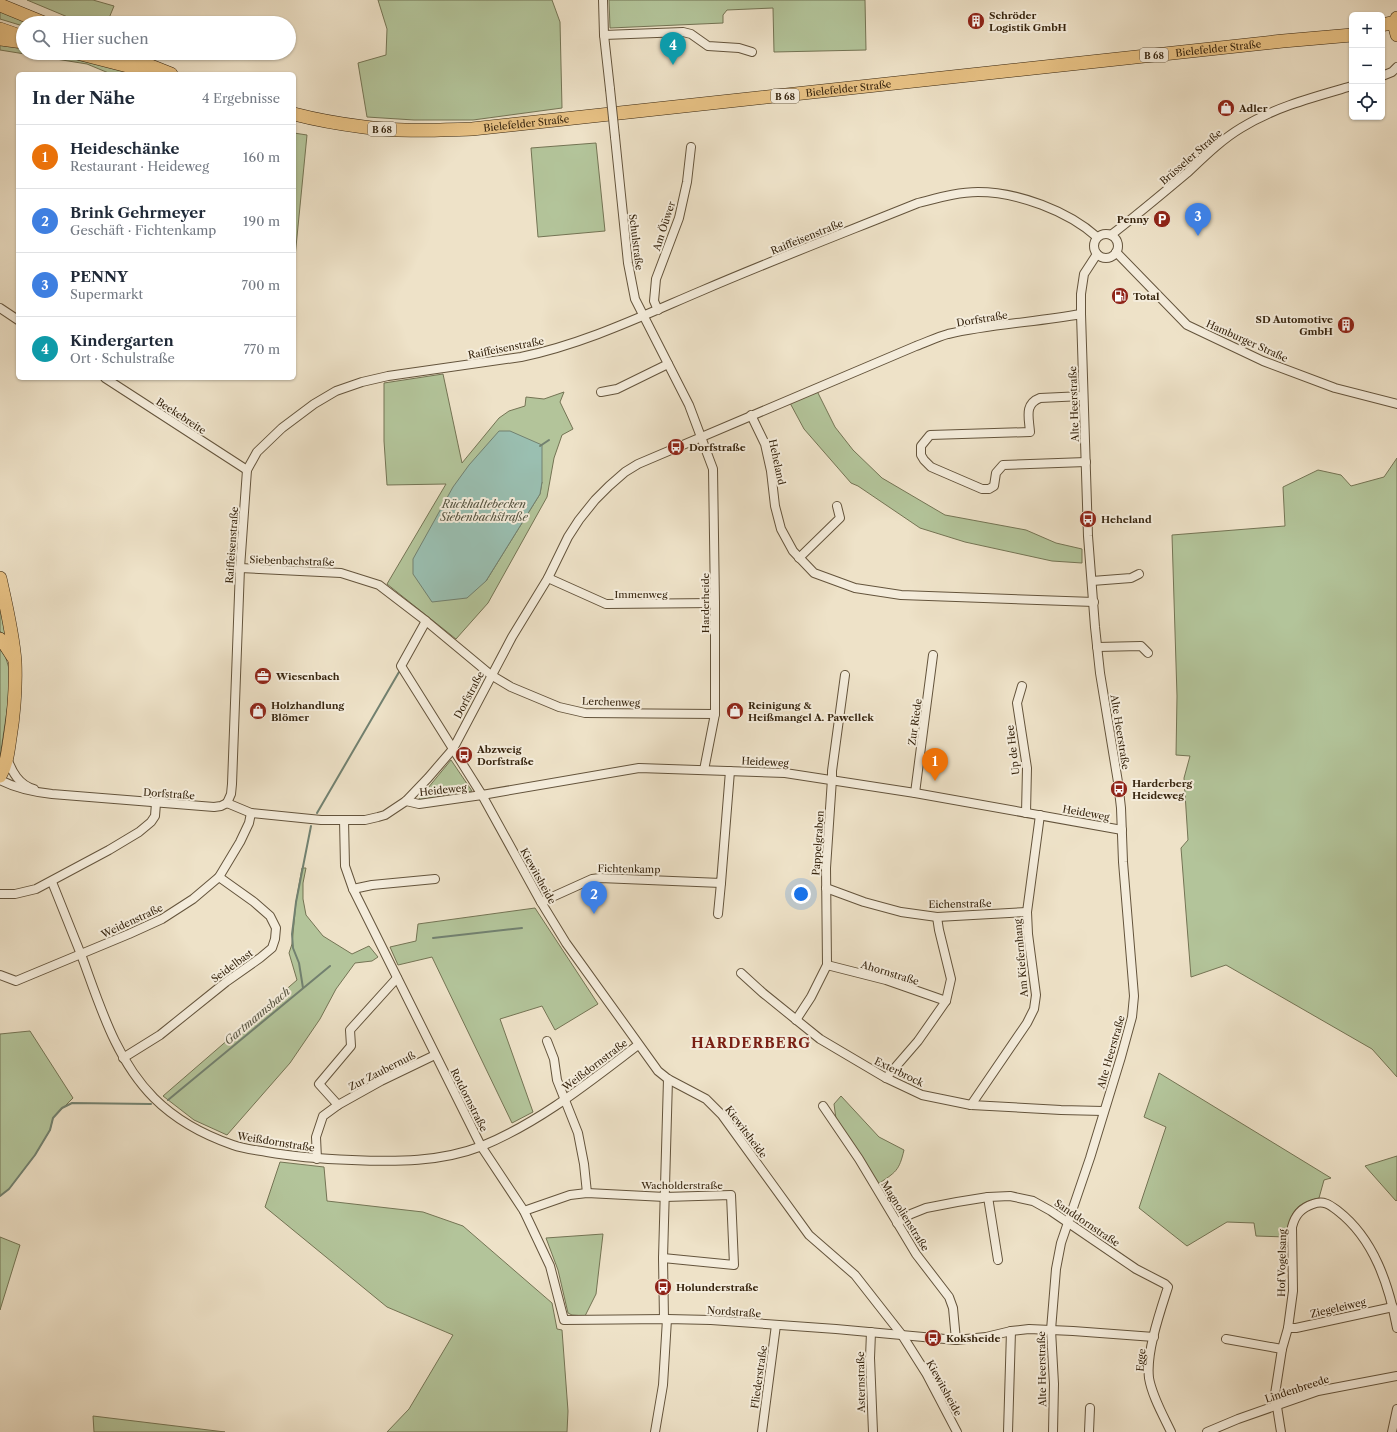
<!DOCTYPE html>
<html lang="de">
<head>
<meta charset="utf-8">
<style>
	:root { --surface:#fff; --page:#f6f6f7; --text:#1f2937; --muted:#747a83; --line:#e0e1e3; --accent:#1a73e8 }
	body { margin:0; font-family:"Libre Caslon Text",serif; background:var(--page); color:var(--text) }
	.controls { position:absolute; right:12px; top:12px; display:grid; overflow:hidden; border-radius:6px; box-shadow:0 1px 3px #0004 }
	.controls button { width:36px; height:36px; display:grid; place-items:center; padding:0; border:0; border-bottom:1px solid var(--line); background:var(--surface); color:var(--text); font:20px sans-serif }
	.you { position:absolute; left:801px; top:894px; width:14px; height:14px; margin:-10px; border:3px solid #fff; border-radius:50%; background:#1a73e8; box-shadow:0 0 0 6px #1a73e833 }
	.badge { display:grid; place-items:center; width:26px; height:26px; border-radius:50%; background:var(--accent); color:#fff; font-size:13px; font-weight:700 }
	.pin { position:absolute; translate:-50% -33px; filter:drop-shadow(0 1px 2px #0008) }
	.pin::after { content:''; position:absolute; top:21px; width:14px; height:12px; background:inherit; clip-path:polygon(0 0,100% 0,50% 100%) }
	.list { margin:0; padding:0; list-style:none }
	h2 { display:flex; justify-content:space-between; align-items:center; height:52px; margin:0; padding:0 16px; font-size:17px }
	h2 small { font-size:13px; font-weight:400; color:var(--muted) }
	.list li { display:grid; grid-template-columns:26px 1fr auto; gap:12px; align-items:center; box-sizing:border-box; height:64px; padding:0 16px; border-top:1px solid var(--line) }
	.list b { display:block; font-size:15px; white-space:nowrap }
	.list p { margin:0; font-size:13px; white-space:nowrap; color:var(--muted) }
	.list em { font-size:13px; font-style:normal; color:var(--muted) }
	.icon { flex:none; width:22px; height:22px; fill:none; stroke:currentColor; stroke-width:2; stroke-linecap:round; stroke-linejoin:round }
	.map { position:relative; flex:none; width:1397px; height:1432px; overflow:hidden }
	.search { position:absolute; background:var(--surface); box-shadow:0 1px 3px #0004; left:16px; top:16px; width:280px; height:44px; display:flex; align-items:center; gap:10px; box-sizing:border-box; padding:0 14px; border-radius:22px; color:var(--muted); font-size:15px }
	.panel { position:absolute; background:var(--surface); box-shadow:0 1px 3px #0004; left:16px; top:72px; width:280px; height:308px; border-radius:6px }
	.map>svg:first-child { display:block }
	.green { fill:#b3c49a; stroke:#747454; fill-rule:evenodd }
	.water { fill:#9abfb1; stroke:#728170 }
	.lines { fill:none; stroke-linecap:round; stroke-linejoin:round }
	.stream { stroke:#728170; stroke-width:2 }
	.minor-casing { stroke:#64543c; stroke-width:10 }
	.primary-casing { stroke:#36240e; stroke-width:14 }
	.trunk-casing { stroke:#36240e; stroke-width:14 }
	.minor { stroke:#f4ecdb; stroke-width:8 }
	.primary { stroke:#e7c184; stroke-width:13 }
	.trunk { stroke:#e7c184; stroke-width:13 }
	.minor-bridge-casing { stroke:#64543c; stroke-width:10; stroke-linecap:butt }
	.minor-bridge { stroke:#f4ecdb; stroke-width:8 }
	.labels { text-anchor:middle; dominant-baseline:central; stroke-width:4; stroke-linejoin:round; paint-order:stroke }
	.shield { fill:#f4ecdb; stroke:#6f604c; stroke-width:1 }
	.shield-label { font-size:9px; font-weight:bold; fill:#36240e }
	.poi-label { font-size:10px; font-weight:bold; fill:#36240e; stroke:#f4ecdb; text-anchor:start }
	.street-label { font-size:10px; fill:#36240e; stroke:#f4ecdb }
	.water-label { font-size:11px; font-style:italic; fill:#54523f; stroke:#f4ecdb }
	.district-label { font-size:14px; font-weight:bold; letter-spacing:1px; fill:#7a1f14; stroke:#f4ecdb }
</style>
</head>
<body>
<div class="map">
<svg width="1397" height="1432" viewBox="0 0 1397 1432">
	<rect width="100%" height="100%" fill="#eee2c8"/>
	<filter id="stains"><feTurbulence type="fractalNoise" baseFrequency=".005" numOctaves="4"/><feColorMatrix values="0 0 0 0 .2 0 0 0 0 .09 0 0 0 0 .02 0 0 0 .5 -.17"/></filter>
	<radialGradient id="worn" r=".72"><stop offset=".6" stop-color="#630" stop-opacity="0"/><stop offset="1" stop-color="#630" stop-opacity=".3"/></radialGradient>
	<g class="green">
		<polygon points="27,0 93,0 114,6 107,23 82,23"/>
		<polygon points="378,0 552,0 560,22 562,108 473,120 414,120 367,117 358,63 386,55 387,29"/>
		<polygon points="609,0 865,0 866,50 774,52 773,8 727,10 723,15 723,23 610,28"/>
		<polygon points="0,9 35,23 23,23 23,26 0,19"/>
		<polygon points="0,45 23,48 23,53 54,53 99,63 133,74 111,74 87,64 0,50"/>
		<polygon points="294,133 307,135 295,257 294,257"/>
		<polygon points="596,143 605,231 538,237 531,148"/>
		<path d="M 443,374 L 462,463 L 499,418 L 509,411 L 525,406 L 526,397 L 544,399 L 564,392 L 560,402 L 573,429 L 562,435 L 554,458 L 547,497 L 488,603 L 456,639 L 387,584 L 446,484 L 387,485 L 384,441 L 384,383 ZM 542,482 L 540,494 L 486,581 Z"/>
		<polygon points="817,391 835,427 853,450 882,478 945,515 1026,530 1056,543 1082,549 1082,563 1052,561 965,542 920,528 858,486 851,483 804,429 790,403"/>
		<polygon points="1397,458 1397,1077 1372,1049 1226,965 1191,977 1181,848 1188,840 1184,778 1190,756 1176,755 1177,696 1172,535 1285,526 1283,487 1318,470 1341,475 1351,486 1384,477"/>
		<polygon points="0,599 8,639 0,631"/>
		<polygon points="0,646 3,648 10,672 8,704 0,757"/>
		<polygon points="451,760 472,791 418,800"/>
		<polygon points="302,868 306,868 303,883 303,899 306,915 323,936 352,954 369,946 378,957 372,961 355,963 336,989 320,1019 290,1063 227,1135 194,1120 163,1096 297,980 289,953 292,944 296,902"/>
		<polygon points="535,908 598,1004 555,1030 542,1006 500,1019 533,1112 512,1123 432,957 398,965 390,947 416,941 418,924"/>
		<polygon points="30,1031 73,1098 53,1118 50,1130 35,1155 9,1189 0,1196 0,1034"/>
		<path d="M 1159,1073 L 1331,1178 L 1324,1180 L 1319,1198 C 1291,1205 1293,1212 1286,1237 L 1256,1236 L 1254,1223 L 1227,1222 L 1187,1246 L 1139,1208 L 1166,1127 L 1144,1117 Z"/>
		<path d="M 841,1096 L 879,1137 L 904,1150 C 899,1171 896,1172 878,1184 L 836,1119 L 834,1104 Z"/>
		<polygon points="1397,1156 1397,1200 1396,1201 1365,1166"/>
		<polygon points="280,1162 324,1167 327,1201 423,1212 463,1226 552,1303 557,1329 562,1330 568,1411 567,1432 387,1432 409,1409 453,1335 387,1307 265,1207"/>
		<polygon points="603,1234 596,1294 585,1316 572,1315 568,1313 558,1270 546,1238"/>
		<polygon points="0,1237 20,1245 0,1310"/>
		<polygon points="93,1416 225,1432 94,1432"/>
	</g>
	<polygon class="water" points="499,431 510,431 542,445 542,482 540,494 486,581 467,598 432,602 413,574 413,559 453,487 469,465"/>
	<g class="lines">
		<g class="stream">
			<polyline points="540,446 549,440"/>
			<polyline points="317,813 399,672"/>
			<polyline points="433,938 522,928"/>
			<polyline points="303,988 299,963 293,948 292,934 296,902 311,826"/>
			<polyline points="168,1100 330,966"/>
			<polyline points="0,1196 9,1189 35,1155 50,1130 53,1118 62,1108 72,1103 151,1104"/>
		</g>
		<defs>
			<g id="minor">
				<polyline points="603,0 604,35 610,89"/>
				<polyline points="604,35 683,32 691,34 708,46 739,48 752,52"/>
				<polyline points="1382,76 1392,72 1397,67"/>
				<polyline points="615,137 628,263 635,299 689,405 713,469 715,603 715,714 704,770"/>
				<circle cx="1106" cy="246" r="12"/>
				<path d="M 1111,235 C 1137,215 1162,194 1187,173 C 1204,157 1221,140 1241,128 C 1275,107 1314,97 1352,86"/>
				<polyline points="1116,252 1187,325 1263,361 1335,388 1397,404"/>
				<polyline points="0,308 18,320"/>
				<polyline points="658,310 654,301 656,279 679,218 687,182 691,147"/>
				<polyline points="105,378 247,470"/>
				<polyline points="601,392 617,389 668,364"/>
				<path d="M 1083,396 L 1040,398 C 1024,404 1029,418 1030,432 L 930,435 L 921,446 L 921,455 L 924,460 L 931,467 L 982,489 L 989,489 L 994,486 L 996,473 L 1003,465 L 1086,462"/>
				<polyline points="751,415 765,444 771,471 775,506 781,529 793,551 814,573 855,588 901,595 1094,602"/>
				<polyline points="799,558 840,518 837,506"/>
				<polyline points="240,568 341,573 379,585 426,621 491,675 511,687 559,707 585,713 715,714"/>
				<polyline points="548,578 606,604 715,603"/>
				<polyline points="1092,581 1131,578 1139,574"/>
				<polyline points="426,621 401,666 482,795 541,902 566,943 658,1071 668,1079 706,1099 722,1115 809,1235 855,1275 902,1335 926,1373 957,1432"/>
				<polyline points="1097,647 1141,646 1148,653"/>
				<polyline points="1022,686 1017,703 1027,768 1026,813"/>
				<path d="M 7,758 C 12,772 19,785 34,789"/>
				<path d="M 0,780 C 17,789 33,792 52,794 L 214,807 L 221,806 L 227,803"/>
				<polyline points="915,793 933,655"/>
				<polyline points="406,801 419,804 482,795 639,768 785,773 915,793 1122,830"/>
				<path d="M 227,803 L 231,794 L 232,784 L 240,568 L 247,470 L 257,452 L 282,428 L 314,404 L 336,391 L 362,382 L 388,376 L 521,357 C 584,344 642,316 701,291 C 773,260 846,232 918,203 C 938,198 958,192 978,192 C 1018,192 1068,211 1097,237"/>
				<path d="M 227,803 L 251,813 L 321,820 L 365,820 L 378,817 L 385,815 L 406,801 L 428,778 L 453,749 L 512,637 L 548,578 L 568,537 L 579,520 L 595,500 L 609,486 L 625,472 L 638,464 L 916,346 C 927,342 937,337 948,334 C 992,324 1037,322 1081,314"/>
				<polyline points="344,820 345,866 353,889 481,1146 524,1211 550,1266 564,1320 667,1319 711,1320 836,1329 956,1340 986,1337 1011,1331 1029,1329 1073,1331 1154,1337"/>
				<path d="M 52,882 C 62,907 72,932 82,957 C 100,1006 116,1060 154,1098 C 175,1119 204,1135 233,1145 C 244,1149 256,1150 267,1152 C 295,1157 324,1159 352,1160 C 396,1162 441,1162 482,1146 C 540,1122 588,1083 638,1045"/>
				<polyline points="826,888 864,902 901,912 937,917 1027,912"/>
				<polyline points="353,889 372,885 435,879"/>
				<polyline points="0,894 15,894 36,889 109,850 139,832 151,822 155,816 156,803"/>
				<polyline points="541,902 592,879 600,878 721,883 730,771"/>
				<polyline points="718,914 721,883"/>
				<polyline points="827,965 886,980 946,1001"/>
				<polyline points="741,973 763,993 820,1039 886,1078 922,1095 971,1105 1061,1110 1103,1111"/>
				<polyline points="0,975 16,981 129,934 162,919 193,899 219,877 240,842 249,823 251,813"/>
				<polyline points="796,1020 811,997 827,965 826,868 832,779 832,771 845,675"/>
				<polyline points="547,1041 554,1059 557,1080 578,1133 584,1164 587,1193"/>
				<polyline points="123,1058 160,1035 226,982 260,958 272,948 275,939 276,928 270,916 254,902 219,877"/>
				<polyline points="886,1078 918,1041 946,1001 951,979 939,930 937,917"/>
				<polyline points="338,1105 319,1084 351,1046 350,1030 397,978"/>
				<polyline points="971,1105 1027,1023 1034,1009 1036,995 1028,934 1027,912 1040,815"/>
				<polyline points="823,1106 859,1159 916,1254 949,1297 953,1308 956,1340"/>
				<polyline points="317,1159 316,1137 323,1116 338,1105 381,1081 435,1055"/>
				<polyline points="988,1197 998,1260"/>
				<polyline points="524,1211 570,1195 587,1193 665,1197 731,1195 734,1265 663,1258"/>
				<path d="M 897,1223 L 911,1214 L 926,1208 L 957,1202 L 988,1197 L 1010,1196 L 1033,1201 L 1051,1211 L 1136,1269 L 1165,1284 L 1168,1287 C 1160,1312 1146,1352 1149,1378 C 1152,1396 1163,1415 1171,1432"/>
				<polyline points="664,1319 663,1258 668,1079"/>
				<polyline points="1288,1328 1296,1328 1393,1307"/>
				<polyline points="871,1332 870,1358 873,1432"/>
				<polyline points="1226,1339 1282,1349"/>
				<polyline points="655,1432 663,1385 667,1319"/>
				<polyline points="762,1432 776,1325"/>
				<polyline points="1008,1432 1011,1331"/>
				<polyline points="1053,1432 1054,1384 1051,1330 1056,1269 1061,1243 1090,1158 1121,1057 1132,1017 1134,996 1123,862 1121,808 1118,782 1100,673 1095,627 1088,536 1081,314 1081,294 1084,274 1097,254"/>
				<polyline points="1089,1432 1090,1408"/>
				<polyline points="1207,1432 1238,1419 1318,1391 1397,1376"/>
				<path d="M 1281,1432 L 1275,1394 L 1282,1349 L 1288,1328 L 1293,1291 L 1292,1227 C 1295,1215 1301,1208 1313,1204 C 1324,1200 1330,1205 1338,1211 C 1374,1239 1389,1285 1397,1328"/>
				<polyline points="1392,1432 1397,1409"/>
			</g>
			<g id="primary">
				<polyline points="1397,18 1395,27 1397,35"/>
				<polyline points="1382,25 1395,22"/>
				<polyline points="0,29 23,37"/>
				<polyline points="77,53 159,74"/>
				<path id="s1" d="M 294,114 C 317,120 340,124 364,127 C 399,132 436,130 472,129 L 1283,41 L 1352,35"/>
			</g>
			<g id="trunk">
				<polyline points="0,5 44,23"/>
				<polyline points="0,39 23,42"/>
				<polyline points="118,53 171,74"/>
				<path d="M 0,578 C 6,605 13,634 15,662 C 16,687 14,713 10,738 C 8,751 7,764 0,776"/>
				<polyline points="0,639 4,643 13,657"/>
			</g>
		</defs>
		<use href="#minor" class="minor-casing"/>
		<use href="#primary" class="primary-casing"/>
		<use href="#trunk" class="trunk-casing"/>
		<use href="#minor" class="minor"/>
		<use href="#primary" class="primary"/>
		<use href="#trunk" class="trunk"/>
		<defs>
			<polyline id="minor-bridge" points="610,89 615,137"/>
		</defs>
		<use href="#minor-bridge" class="minor-bridge-casing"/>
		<use href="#minor-bridge" class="minor-bridge"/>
	</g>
	<defs>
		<symbol id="building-disc" viewBox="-11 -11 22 22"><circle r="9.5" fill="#8f2418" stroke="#f4ecdb"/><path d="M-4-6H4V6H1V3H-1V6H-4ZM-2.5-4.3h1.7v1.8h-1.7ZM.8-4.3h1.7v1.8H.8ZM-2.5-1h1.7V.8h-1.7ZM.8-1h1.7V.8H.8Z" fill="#fff"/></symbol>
		<symbol id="shop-disc" viewBox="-11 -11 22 22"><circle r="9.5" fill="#8f2418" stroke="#f4ecdb"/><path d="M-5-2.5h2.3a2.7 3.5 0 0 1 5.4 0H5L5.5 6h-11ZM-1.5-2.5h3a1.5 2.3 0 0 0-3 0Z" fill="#fff"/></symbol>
		<symbol id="parking-disc" viewBox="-11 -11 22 22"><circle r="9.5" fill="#8f2418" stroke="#f4ecdb"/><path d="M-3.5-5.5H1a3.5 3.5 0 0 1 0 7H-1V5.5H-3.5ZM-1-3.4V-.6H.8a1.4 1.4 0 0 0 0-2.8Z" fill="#fff"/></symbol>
		<symbol id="fuel-disc" viewBox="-11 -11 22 22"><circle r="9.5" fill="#8f2418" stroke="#f4ecdb"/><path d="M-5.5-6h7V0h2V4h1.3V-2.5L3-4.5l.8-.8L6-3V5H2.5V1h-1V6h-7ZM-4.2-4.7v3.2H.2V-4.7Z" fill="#fff"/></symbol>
		<symbol id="bus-disc" viewBox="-11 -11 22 22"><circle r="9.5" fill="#8f2418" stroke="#f4ecdb"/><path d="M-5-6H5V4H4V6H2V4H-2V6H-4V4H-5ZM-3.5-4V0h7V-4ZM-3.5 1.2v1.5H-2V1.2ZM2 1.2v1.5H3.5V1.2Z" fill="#fff"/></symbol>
		<symbol id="office-disc" viewBox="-11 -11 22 22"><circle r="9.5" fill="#8f2418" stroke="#f4ecdb"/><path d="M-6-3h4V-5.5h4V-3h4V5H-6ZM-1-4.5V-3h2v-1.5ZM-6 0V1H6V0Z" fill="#fff"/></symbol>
	</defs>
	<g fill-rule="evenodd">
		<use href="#building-disc" x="966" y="11" width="20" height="20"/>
		<use href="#shop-disc" x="1216" y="98" width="20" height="20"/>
		<use href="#parking-disc" x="1152" y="209" width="20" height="20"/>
		<use href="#fuel-disc" x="1110" y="286" width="20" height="20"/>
		<use href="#building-disc" x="1336" y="315" width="20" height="20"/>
		<use href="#bus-disc" x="666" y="437" width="20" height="20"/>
		<use href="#bus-disc" x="1078" y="509" width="20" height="20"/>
		<use href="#office-disc" x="253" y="666" width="20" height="20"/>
		<use href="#shop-disc" x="248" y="701" width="20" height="20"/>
		<use href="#shop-disc" x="725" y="701" width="20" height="20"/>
		<use href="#bus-disc" x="454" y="745" width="20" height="20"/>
		<use href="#bus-disc" x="1109" y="779" width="20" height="20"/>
		<use href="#bus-disc" x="653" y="1277" width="20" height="20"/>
		<use href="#bus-disc" x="923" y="1328" width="20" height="20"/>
	</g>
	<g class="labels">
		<g class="shield">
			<rect x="1140" y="48" width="28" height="14" rx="3"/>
			<rect x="771" y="89" width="28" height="14" rx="3"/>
			<rect x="368" y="122" width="28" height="14" rx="3"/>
		</g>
		<g class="shield-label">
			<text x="1154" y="55">B 68</text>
			<text x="785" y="96">B 68</text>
			<text x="382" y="129">B 68</text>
		</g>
		<g class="poi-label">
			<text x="989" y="15">Schröder<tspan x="989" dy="12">Logistik GmbH</tspan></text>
			<text x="1239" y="108">Adler</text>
			<text x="1149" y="219" text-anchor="end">Penny</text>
			<text x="1133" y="296">Total</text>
			<text x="1333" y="319" text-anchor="end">SD Automotive<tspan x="1333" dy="12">GmbH</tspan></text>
			<text x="689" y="447">Dorfstraße</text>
			<text x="1101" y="519">Heheland</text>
			<text x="276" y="676">Wiesenbach</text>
			<text x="271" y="705">Holzhandlung<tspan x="271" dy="12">Blömer</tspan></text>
			<text x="748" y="705">Reinigung &amp;<tspan x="748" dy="12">Heißmangel A. Pawellek</tspan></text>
			<text x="477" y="749">Abzweig<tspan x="477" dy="12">Dorfstraße</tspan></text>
			<text x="1132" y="783">Harderberg<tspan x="1132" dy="12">Heideweg</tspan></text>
			<text x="676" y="1287">Holunderstraße</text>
			<text x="946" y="1338">Koksheide</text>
		</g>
		<g class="street-label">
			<text stroke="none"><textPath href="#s1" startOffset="930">Bielefelder Straße</textPath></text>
			<text stroke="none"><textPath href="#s1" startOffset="558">Bielefelder Straße</textPath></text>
			<text stroke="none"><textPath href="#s1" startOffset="234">Bielefelder Straße</textPath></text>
			<text transform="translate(1191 157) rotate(-41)">Brüsseler Straße</text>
			<text transform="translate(664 226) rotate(-72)">Am Öüwer</text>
			<text transform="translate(807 237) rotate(-22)">Raiffeisenstraße</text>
			<text transform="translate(636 242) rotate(83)">Schulstraße</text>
			<text transform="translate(982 319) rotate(-9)">Dorfstraße</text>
			<text transform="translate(1247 341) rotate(24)">Hamburger Straße</text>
			<text transform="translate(506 348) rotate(-11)">Raiffeisenstraße</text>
			<text transform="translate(1074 404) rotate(-92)">Alte Heerstraße</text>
			<text transform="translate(181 416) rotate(33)">Beekebreite</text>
			<text transform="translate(777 462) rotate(78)">Heheland</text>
			<text transform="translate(232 545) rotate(-86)">Raiffeisenstraße</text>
			<text transform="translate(292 561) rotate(2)">Siebenbachstraße</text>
			<text x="641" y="594">Immenweg</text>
			<text transform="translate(705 603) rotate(-90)">Harderheide</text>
			<text transform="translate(469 695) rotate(-62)">Dorfstraße</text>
			<text transform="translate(611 702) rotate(2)">Lerchenweg</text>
			<text transform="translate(915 722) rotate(-82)">Zur Riede</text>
			<text transform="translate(1120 732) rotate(81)">Alte Heerstraße</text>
			<text transform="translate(1013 750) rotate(-97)">Up de Hee</text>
			<text transform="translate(765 762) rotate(3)">Heideweg</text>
			<text transform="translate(443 790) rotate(-6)">Heideweg</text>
			<text transform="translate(169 794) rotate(4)">Dorfstraße</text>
			<text transform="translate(1086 813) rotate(10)">Heideweg</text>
			<text transform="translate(818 843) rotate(-86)">Pappelgraben</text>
			<text transform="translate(629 869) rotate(1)">Fichtenkamp</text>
			<text transform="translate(538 876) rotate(61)">Kiewitsheide</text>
			<text transform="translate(960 904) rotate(-1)">Eichenstraße</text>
			<text transform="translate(132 921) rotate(-25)">Weidenstraße</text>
			<text transform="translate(1021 958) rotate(-95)">Am Kiefernhang</text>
			<text transform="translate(232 966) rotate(-36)">Seidelbast</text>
			<text transform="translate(890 973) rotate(17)">Ahornstraße</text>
			<text transform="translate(1111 1052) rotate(-74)">Alte Heerstraße</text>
			<text transform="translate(595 1065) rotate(-37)">Weißdornstraße</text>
			<text transform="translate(382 1071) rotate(-27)">Zur Zaubernuß</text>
			<text transform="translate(899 1072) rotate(26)">Exterbrock</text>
			<text transform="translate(469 1100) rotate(63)">Rotdornstraße</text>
			<text transform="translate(746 1132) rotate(53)">Kiewitsheide</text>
			<text transform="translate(276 1142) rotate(9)">Weißdornstraße</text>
			<text x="682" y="1185">Wacholderstraße</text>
			<text transform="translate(905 1216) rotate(58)">Magnolienstraße</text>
			<text transform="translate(1087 1223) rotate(34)">Sanddornstraße</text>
			<text transform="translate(1282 1263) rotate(-89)">Hof Vogelsang</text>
			<text transform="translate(1338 1308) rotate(-13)">Ziegeleiweg</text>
			<text transform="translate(734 1312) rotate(4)">Nordstraße</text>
			<text transform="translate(1141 1360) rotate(-85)">Egge</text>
			<text transform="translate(1042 1369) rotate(-91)">Alte Heerstraße</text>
			<text transform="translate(759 1377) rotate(-82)">Fliederstraße</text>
			<text transform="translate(861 1382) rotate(-91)">Asternstraße</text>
			<text transform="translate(944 1388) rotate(61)">Kiewitsheide</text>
			<text transform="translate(1297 1389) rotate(-18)">Lindenbreede</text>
		</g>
		<g class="water-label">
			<text x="484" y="504">Rückhaltebecken<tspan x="484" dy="13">Siebenbachstraße</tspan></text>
			<text transform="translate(257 1016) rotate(-40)">Gartmannsbach</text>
		</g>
		<g class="district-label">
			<text x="751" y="1043">HARDERBERG</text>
		</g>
	</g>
	<rect width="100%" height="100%" filter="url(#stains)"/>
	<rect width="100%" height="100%" fill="url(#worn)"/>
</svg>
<div class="controls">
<button>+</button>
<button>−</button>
<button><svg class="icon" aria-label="locate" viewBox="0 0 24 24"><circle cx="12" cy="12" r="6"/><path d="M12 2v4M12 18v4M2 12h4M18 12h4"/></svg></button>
</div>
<div class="you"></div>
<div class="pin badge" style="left:935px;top:781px;background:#e8710a">1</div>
<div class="pin badge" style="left:594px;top:914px;background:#3f7fe0">2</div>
<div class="pin badge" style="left:1198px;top:236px;background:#3f7fe0">3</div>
<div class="pin badge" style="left:673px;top:65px;background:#0f9aa8">4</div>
<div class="search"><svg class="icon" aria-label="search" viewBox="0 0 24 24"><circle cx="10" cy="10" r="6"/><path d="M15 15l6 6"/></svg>Hier suchen</div>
<section class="panel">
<h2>In der Nähe<small>4 Ergebnisse</small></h2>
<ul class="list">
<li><span class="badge" style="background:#e8710a">1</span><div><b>Heideschänke</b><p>Restaurant · Heideweg</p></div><em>160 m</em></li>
<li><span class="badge" style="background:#3f7fe0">2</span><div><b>Brink Gehrmeyer</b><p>Geschäft · Fichtenkamp</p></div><em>190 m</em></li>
<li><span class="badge" style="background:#3f7fe0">3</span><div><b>PENNY</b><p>Supermarkt</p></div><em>700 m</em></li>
<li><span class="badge" style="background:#0f9aa8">4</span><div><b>Kindergarten</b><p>Ort · Schulstraße</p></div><em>770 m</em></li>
</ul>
</section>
</div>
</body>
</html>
